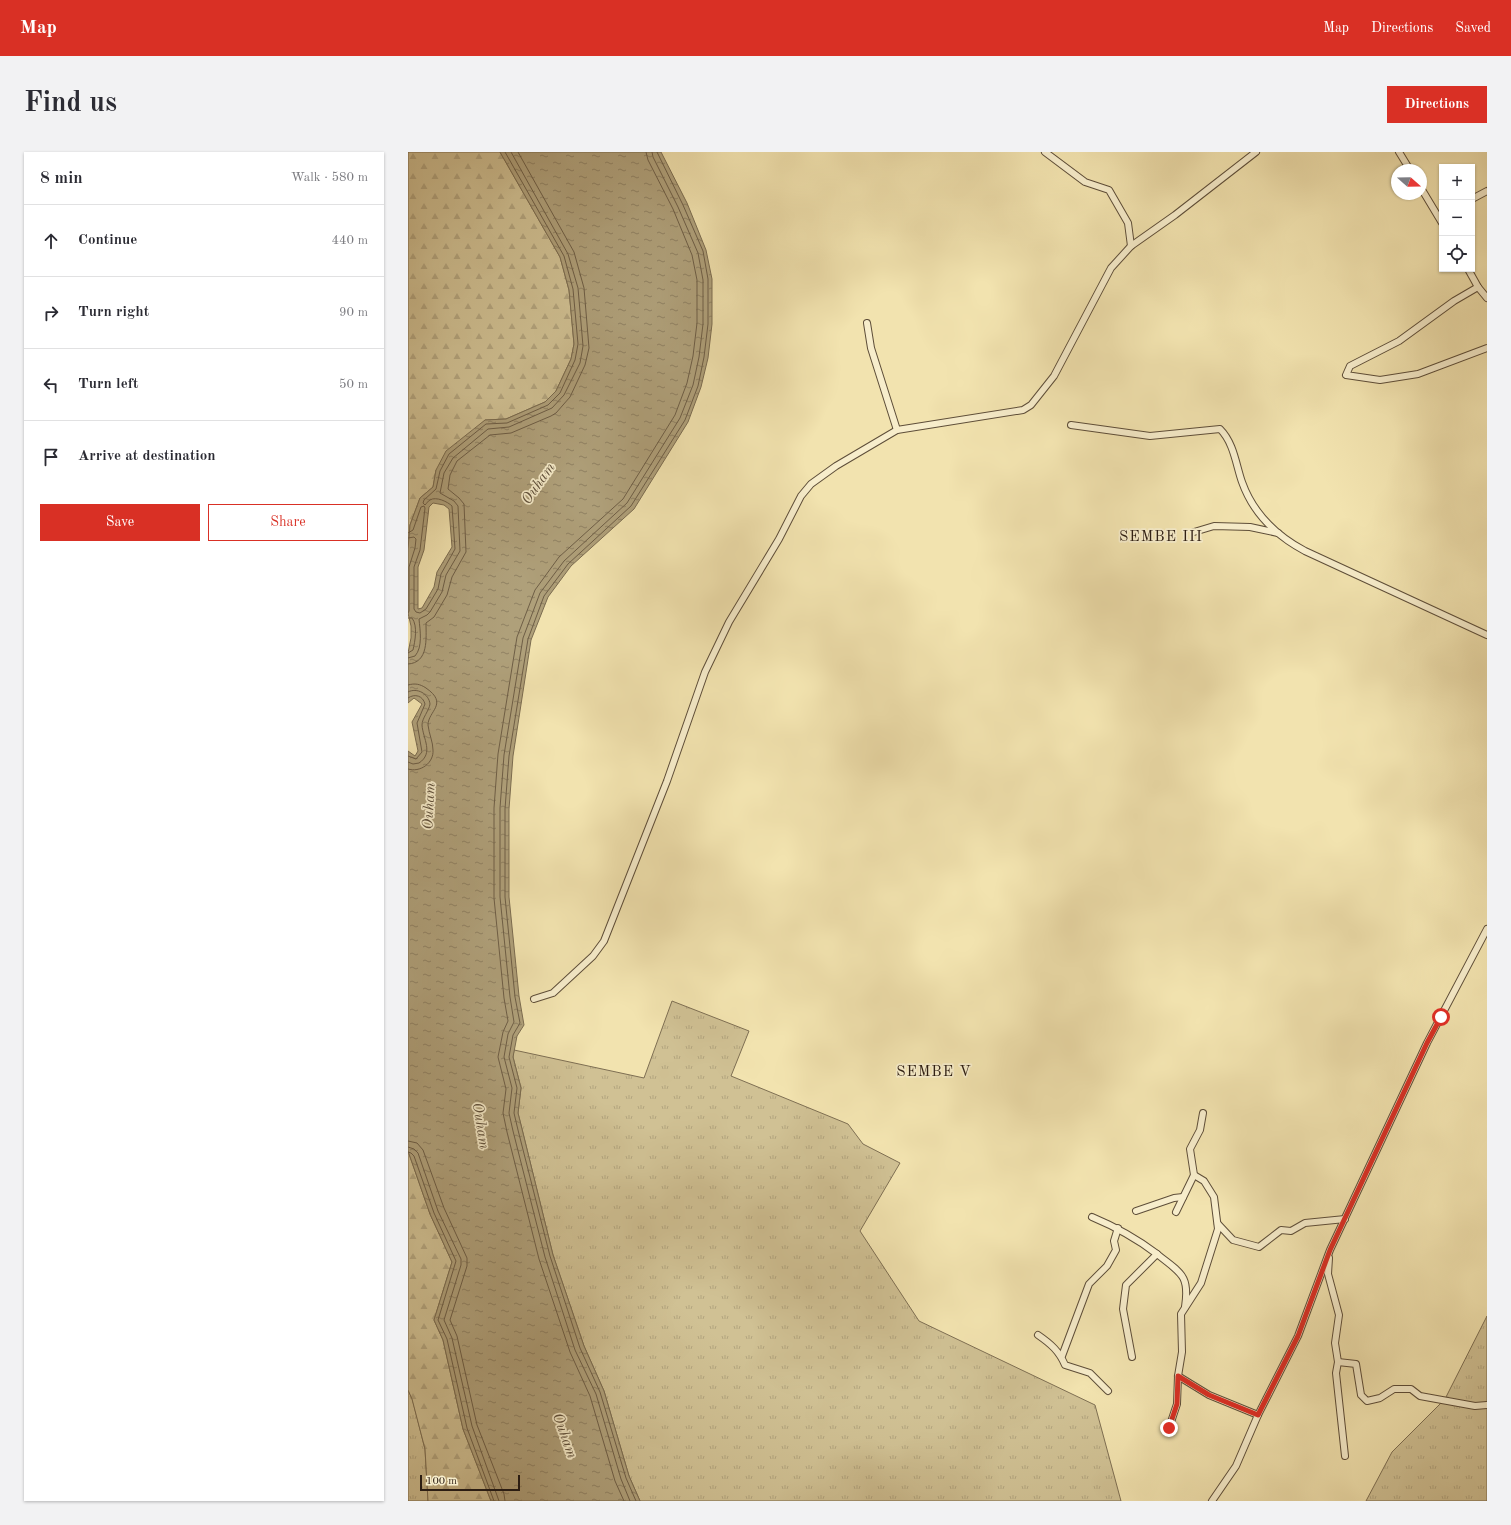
<!DOCTYPE html>
<html lang="en">
<head>
<meta charset="utf-8">
<style>
	:root { --surface:#fff; --page:#f2f2f3; --text:#2b2b33; --muted:#7c7c81; --line:#e1e1e2; --accent:#d93025 }
	body { margin:0; font-family:"Old Standard TT",serif; background:var(--page); color:var(--text) }
	.controls { position:absolute; right:12px; top:12px; display:grid; overflow:hidden; border-radius:0px; box-shadow:0 1px 3px #0004 }
	.controls button { width:36px; height:36px; display:grid; place-items:center; padding:0; border:0; border-bottom:1px solid var(--line); background:var(--surface); color:var(--text); font:20px sans-serif }
	.compass { position:absolute; left:983px; top:12px; width:36px; height:36px; border-radius:50%; background:var(--surface); box-shadow:0 1px 3px #0004; rotate:110deg }
	.scale { position:absolute; left:12px; bottom:10px; width:100px; box-sizing:border-box; padding-left:4px; border:2px solid #2c1d12; border-top:0; font-size:11px; line-height:14px; white-space:nowrap; color:#2c1d12; -webkit-text-stroke:3px #f7edcb; paint-order:stroke }
	.stop { position:absolute; width:12px; height:12px; margin:-9px; border:3px solid #d93025; border-radius:50%; background:#fff }
	.stop.end { background:#d93025; border-color:#fff; box-shadow:0 1px 4px #0008 }
	.list { margin:0; padding:0; list-style:none }
	h2 { display:flex; justify-content:space-between; align-items:center; height:52px; margin:0; padding:0 16px; font-size:17px }
	h2 small { font-size:13px; font-weight:400; color:var(--muted) }
	.list li { display:grid; grid-template-columns:26px 1fr auto; gap:12px; align-items:center; box-sizing:border-box; height:72px; padding:0 16px; border-top:1px solid var(--line) }
	.list b { display:block; font-size:15px; white-space:nowrap }
	.list em { font-size:13px; font-style:normal; color:var(--muted) }
	.actions { display:flex; gap:8px; padding:12px 16px }
	.actions a { flex:1; padding:9px 0; border:1px solid var(--accent); border-radius:0px; text-align:center; font-size:14px; color:var(--accent) }
	.actions .main { background:var(--accent); color:#fff }
	.icon { flex:none; width:22px; height:22px; fill:none; stroke:currentColor; stroke-width:2; stroke-linecap:round; stroke-linejoin:round }
	.map { position:relative; flex:none; width:1079px; height:1349px; overflow:hidden; border-radius:0px }
	header { display:flex; align-items:center; gap:24px; box-sizing:border-box; height:56px; padding:0 20px; background:var(--accent); color:#fff }
	header strong { font-size:19px }
	nav { display:flex; gap:22px; margin-inline-start:auto; font-size:14px }
	.intro { display:flex; align-items:center; justify-content:space-between; box-sizing:border-box; height:96px; padding:0 24px }
	h1 { margin:0; font-size:28px }
	.button { padding:10px 18px; border-radius:0px; background:var(--accent); color:#fff; font-size:14px; font-weight:700 }
	main { display:flex; gap:24px; padding:0 24px }
	aside { flex:1; background:var(--surface); border-radius:0px; box-shadow:0 1px 3px #0004 }
	.map>svg:first-child { display:block }
	.grass { fill:url(#grass-tufts); stroke:#7e6f53 }
	.forest { fill:url(#forest-firs); stroke:#7e6f53 }
	.water { fill:url(#water-ripples); stroke:#7b6c50; fill-rule:evenodd }
	.lines { fill:none; stroke-linecap:round; stroke-linejoin:round }
	.shore { stroke:#6e5e46; stroke-width:1 }
	.street-casing { stroke:#5e4e39; stroke-width:8 }
	.street { stroke:#f7edcb; stroke-width:6 }
	.route { stroke:#d93025; stroke-width:5 }
	.labels { text-anchor:middle; dominant-baseline:central; stroke-width:3.5; stroke-linejoin:round; paint-order:stroke }
	.water-label { font-size:15px; font-style:italic; fill:#60513c; stroke:#f7edcb }
	.neighbourhood-label { font-size:15px; letter-spacing:1px; fill:#2c1d12; stroke:#f7edcb }
</style>
</head>
<body>
<header>
<strong>Map</strong>
<nav><a>Map</a><a>Directions</a><a>Saved</a></nav>
</header>
<div class="intro"><h1>Find us</h1><a class="button">Directions</a></div>
<main>
<aside>
<h2>8 min<small>Walk · 580 m</small></h2>
<ul class="list">
<li><svg class="icon" aria-label="ahead" viewBox="0 0 24 24"><path d="M12 20V5M6 11l6-6 6 6"/></svg><div><b>Continue</b></div><em>440 m</em></li>
<li><svg class="icon" aria-label="right" viewBox="0 0 24 24"><path d="M7 20v-9h11M14 6l5 5-5 5"/></svg><div><b>Turn right</b></div><em>90 m</em></li>
<li><svg class="icon" aria-label="left" viewBox="0 0 24 24"><path d="M17 20v-9H6M10 6l-5 5 5 5"/></svg><div><b>Turn left</b></div><em>50 m</em></li>
<li><svg class="icon" aria-label="arrive" viewBox="0 0 24 24"><path d="M6 21V4h12l-3 4 3 4H6"/></svg><div><b>Arrive at destination</b></div></li>
</ul>
<div class="actions"><a class="main">Save</a><a>Share</a></div>
</aside>
<div class="map">
<svg width="1079" height="1349" viewBox="0 0 1079 1349">
	<defs>
		<pattern id="grass-tufts" width="24" height="20" patternUnits="userSpaceOnUse"><rect width="24" height="20" fill="#d0c194"/><path d="M3 7l-1-3M5 7V3M7 7l1-3M15 17l-1-3M17 17v-4M19 17l1-3" fill="none" stroke="#b3a57f"/></pattern>
		<pattern id="forest-firs" width="22" height="20" patternUnits="userSpaceOnUse"><rect width="22" height="20" fill="#d0c194"/><path d="M5 1l3.5 6h-7zM16 11l3.5 6h-7z" fill="#b3a57f"/></pattern>
		<pattern id="water-ripples" width="26" height="14" patternUnits="userSpaceOnUse"><rect width="26" height="14" fill="#afa07a"/><path d="M2 4q2-2 4 0t4 0M15 11q2-2 4 0t4 0" fill="none" stroke="#8f8263"/></pattern>
	</defs>
	<rect width="100%" height="100%" fill="#f2e3af"/>
	<filter id="stains"><feTurbulence type="fractalNoise" baseFrequency=".005" numOctaves="4"/><feColorMatrix values="0 0 0 0 .2 0 0 0 0 .09 0 0 0 0 .02 0 0 0 .5 -.17"/></filter>
	<radialGradient id="worn" r=".72"><stop offset=".6" stop-color="#630" stop-opacity="0"/><stop offset="1" stop-color="#630" stop-opacity=".3"/></radialGradient>
	<g class="grass">
		<polygon points="264,849 341,879 323,924 440,972 455,992 492,1011 452,1079 511,1169 687,1253 713,1349 232,1349 221,1324 196,1239 176,1194 145,1103 114,977 110,961 113,936 105,905 106,898 236,926"/>
		<polygon points="1079,1164 1079,1349 958,1349 984,1300 1037,1247"/>
		<polygon points="0,1238 4,1246 17,1297 20,1349 0,1349"/>
	</g>
	<g class="forest">
		<polygon points="0,0 92,0 152,105 161,138 166,192 163,207 148,239 137,250 98,267 77,268 28,318 25,335 12,346 2,373 0,397"/>
		<polygon points="0,999 22,1062 44,1110 26,1168 35,1188 55,1277 83,1349 20,1349 17,1297 4,1247 0,1238"/>
	</g>
	<path class="water" d="M 92,0 L 253,0 L 279,51 L 298,98 L 304,127 L 304,172 L 300,206 L 293,235 L 280,270 L 226,357 L 163,414 L 140,445 L 123,488 L 105,604 L 101,657 L 101,745 L 111,844 L 116,873 L 109,884 L 105,905 L 113,936 L 110,961 L 114,977 L 145,1103 L 176,1194 L 196,1239 L 221,1324 L 232,1349 L 83,1349 L 55,1277 L 35,1188 L 26,1168 L 44,1110 L 22,1062 L 0,999 L 0,599 L 7,604 L 10,599 L 4,570 L 14,552 L 6,546 L 0,551 L 0,501 L 3,486 L 3,474 L 0,461 L 0,397 L 2,373 L 12,346 L 25,335 L 28,318 L 38,299 L 77,268 L 98,267 L 137,250 L 148,239 L 163,207 L 166,192 L 161,138 L 152,105 ZM 25,351 L 36,353 L 41,357 L 44,395 L 29,420 L 26,435 L 14,456 L 10,457 L 10,415 L 16,398 L 21,355 Z"/>
	<g class="lines">
		<g class="shore">
			<path d="M 0,381 L 5,378 L 13,355 L 16,354 L 17,356 L 12,398 L 6,415 L 6,457 L 8,460 L 12,461 L 18,457 L 30,437 L 33,422 L 47,397 L 44,354 C 40,350 28,344 22,348 C 20,349 19,351 17,353 L 15,351 L 16,348 L 28,337 L 32,319 L 41,302 L 78,272 L 99,271 L 140,253 L 152,241 L 167,208 L 170,192 L 165,137 L 156,104 L 97,0"/>
			<polyline points="0,386 6,385 8,387 7,396 1,415 1,459 0,461"/>
			<path d="M 0,466 L 4,466 C 10,474 7,489 5,498 L 0,501"/>
			<path d="M 0,506 L 7,504 C 15,495 12,478 11,467 L 19,463 L 22,460 L 34,440 L 38,423 L 52,399 L 50,354 L 46,349 L 32,341 L 36,321 L 45,306 L 80,277 L 101,275 L 144,256 L 156,243 L 172,211 L 175,194 L 170,136 L 160,102 L 103,0"/>
			<path d="M 0,512 C 21,511 18,486 18,471 L 26,465 L 39,443 L 44,425 L 58,400 L 56,352 L 51,346 L 40,337 L 42,323 L 49,309 L 82,283 L 103,281 L 143,264 L 148,261 L 162,245 L 177,213 L 181,196 L 176,136 L 166,100 L 110,0"/>
			<path d="M 0,533 C 7,531 12,532 18,536 C 41,552 20,559 20,573 C 21,582 25,590 25,598 C 26,611 12,621 0,617"/>
			<path d="M 0,540 C 9,535 21,542 22,552 C 21,559 14,566 14,573 C 15,587 26,601 11,611 L 5,612 L 0,610"/>
			<path d="M 0,546 C 7,541 15,544 17,552 L 9,571 L 14,600 L 8,607 L 0,604"/>
			<polyline points="0,989 9,991 15,998 36,1056 59,1106 59,1114 42,1168 49,1184 69,1273 96,1342 97,1349"/>
			<polyline points="0,995 6,997 10,1001 30,1059 53,1107 53,1113 36,1168 44,1186 64,1274 91,1349"/>
			<polyline points="0,1000 3,1001 6,1004 26,1061 48,1109 30,1168 39,1187 59,1276 86,1349"/>
			<polyline points="216,1349 207,1329 182,1244 162,1200 131,1107 99,980 95,961 98,937 90,905 95,880 100,869 96,846 86,746 86,656 90,602 109,485 127,438 151,405 215,347 267,263 279,231 285,204 289,171 289,128 284,103 265,57 240,8 238,0"/>
			<polyline points="222,1349 213,1327 188,1242 167,1198 137,1105 105,979 101,961 104,936 96,905 100,882 106,870 102,845 92,745 92,656 96,603 115,486 132,441 156,409 219,351 272,266 285,233 291,205 295,172 295,128 290,101 270,55 245,5 244,0"/>
			<polyline points="228,1349 218,1326 192,1240 172,1196 142,1104 110,978 106,961 109,936 101,905 105,883 112,871 107,845 97,745 97,657 101,604 120,487 136,444 160,412 223,354 277,268 290,234 296,205 300,172 300,127 295,99 275,53 249,0"/>
		</g>
		<defs>
			<g id="street">
				<polyline points="637,0 677,30 701,38 720,71 723,94"/>
				<polyline points="991,0 1002,18"/>
				<polyline points="1013,36 1034,71"/>
				<polyline points="1064,47 1079,39"/>
				<polyline points="1060,117 1070,135 1079,146"/>
				<polyline points="1070,135 1046,149 991,189 942,214 938,223 972,228 1010,222 1079,196"/>
				<polyline points="459,171 463,196 489,278"/>
				<path d="M 663,273 L 742,284 L 812,277 C 826,291 828,313 834,330 C 845,361 869,384 897,399 L 1079,483"/>
				<polyline points="786,380 806,374 842,375 870,381"/>
				<polyline points="126,847 145,841 185,804 196,789 259,629 297,520 321,470 371,387 393,344 403,332 428,314 489,278 615,258 623,253 646,224 703,116 723,94 767,63 848,0"/>
				<polyline points="728,1059 766,1046 775,1045"/>
				<polyline points="768,1060 786,1023"/>
				<path d="M 684,1065 C 708,1075 728,1086 749,1102"/>
				<polyline points="810,1072 825,1088 851,1095 873,1078 883,1079 897,1071 937,1067"/>
				<polyline points="921,1106 920,1122 931,1163 927,1191 930,1210 928,1221 937,1304"/>
				<path d="M 630,1183 C 643,1192 651,1199 657,1213 L 682,1221 L 700,1239"/>
				<polyline points="654,1204 681,1132 699,1114 708,1098 706,1089 710,1076"/>
				<path d="M 724,1205 L 715,1157 L 718,1133 L 749,1102 C 772,1121 782,1122 777,1155"/>
				<polyline points="930,1210 948,1212 953,1243 959,1249 972,1246 986,1237 1003,1237 1012,1244 1067,1254 1079,1253"/>
				<polyline points="770,1224 801,1243 850,1263"/>
				<polyline points="761,1276 769,1252 770,1224 774,1200 773,1162 793,1131 810,1077 806,1045 796,1029 786,1023 782,997 792,978 795,961"/>
				<polyline points="804,1349 828,1314 850,1263 890,1184 922,1098 1019,891 1079,777"/>
			</g>
		</defs>
		<use href="#street" class="street-casing"/>
		<use href="#street" class="street"/>
	</g>
	<g class="lines">
		<polyline class="route" points="761,1276 769,1252 770,1224 801,1243 850,1263 890,1184 922,1098 1019,891 1033,865"/>
	</g>
	<g class="labels">
		<g class="water-label">
			<text transform="translate(131 332) rotate(-55)">Ouham</text>
			<text transform="translate(22 654) rotate(-87)">Ouham</text>
			<text transform="translate(72 974) rotate(81)">Ouham</text>
			<text transform="translate(156 1284) rotate(70)">Ouham</text>
		</g>
		<g class="neighbourhood-label">
			<text x="753" y="385">SEMBE III</text>
			<text x="526" y="920">SEMBE V</text>
		</g>
	</g>
	<rect width="100%" height="100%" filter="url(#stains)"/>
	<rect width="100%" height="100%" fill="url(#worn)"/>
</svg>
<div class="controls">
<button>+</button>
<button>−</button>
<button><svg class="icon" aria-label="locate" viewBox="0 0 24 24"><circle cx="12" cy="12" r="6"/><path d="M12 2v4M12 18v4M2 12h4M18 12h4"/></svg></button>
</div>
<svg class="compass" viewBox="-18 -18 36 36"><path d="M0-13l5 13h-10z" fill="#e53935"/><path d="M0 13l5-13h-10z" fill="#7c7c81"/></svg>
<div class="scale">100 m</div>
<div class="stop" style="left:1033px;top:865px"></div>
<div class="stop end" style="left:761px;top:1276px"></div>
</div>
</main>
</body>
</html>
